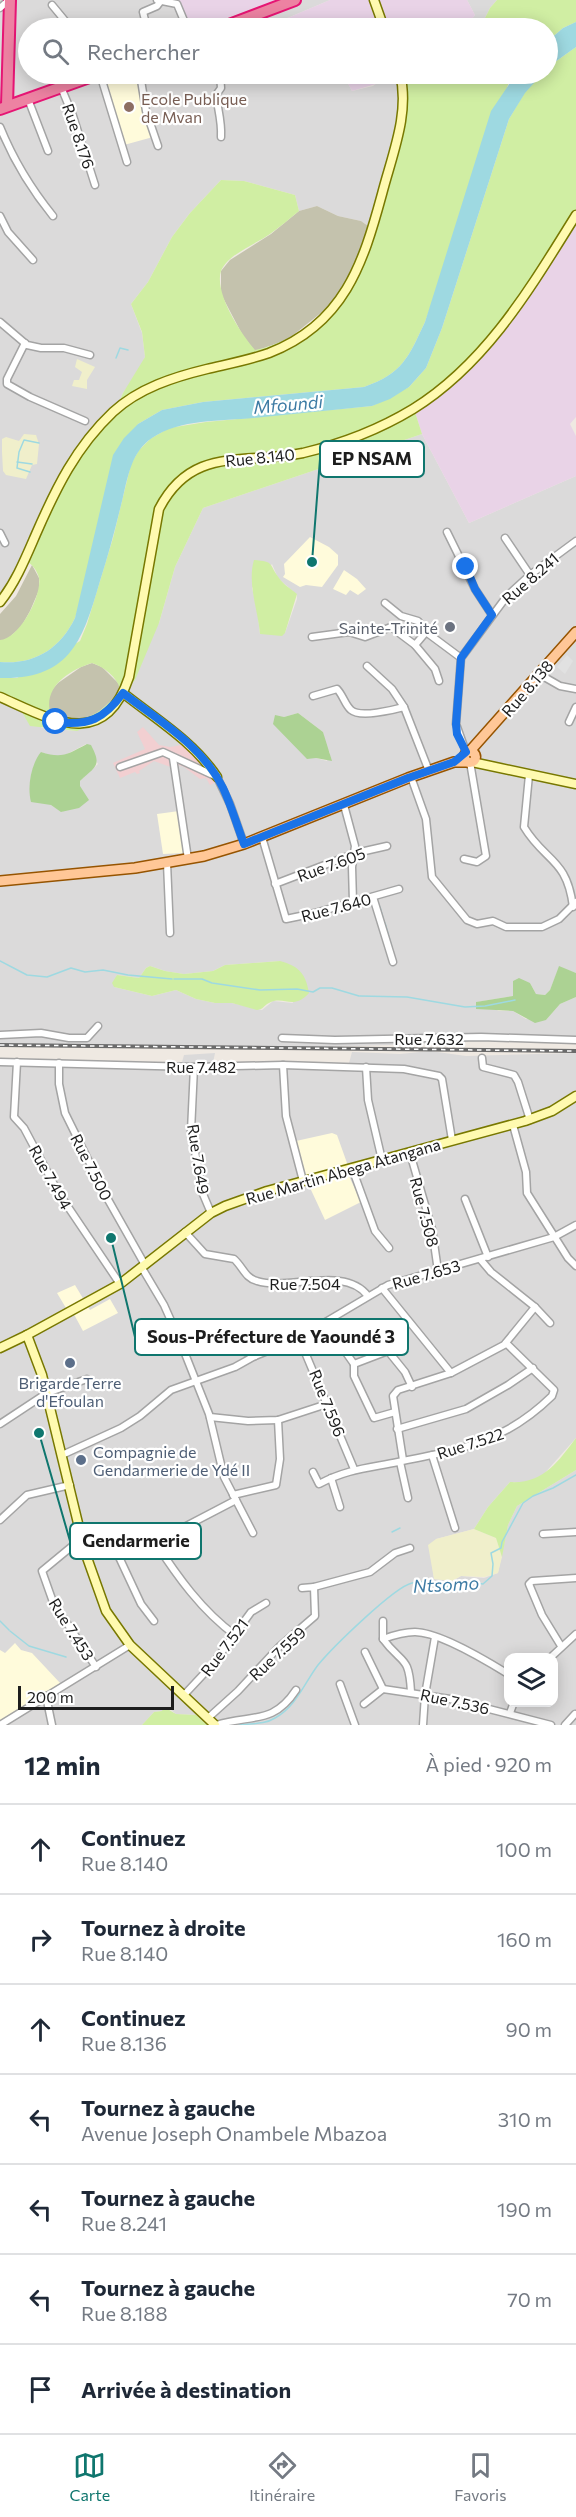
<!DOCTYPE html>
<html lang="fr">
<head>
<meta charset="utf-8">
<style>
	:root { --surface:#fff; --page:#f2f2f3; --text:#1f2937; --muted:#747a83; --line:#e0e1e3; --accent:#0f766e }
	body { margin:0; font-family:Commissioner,sans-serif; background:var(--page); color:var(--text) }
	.controls { position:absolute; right:18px; bottom:18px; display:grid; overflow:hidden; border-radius:12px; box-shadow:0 3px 15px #0003 }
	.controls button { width:54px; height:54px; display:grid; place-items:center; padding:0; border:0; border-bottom:2px solid var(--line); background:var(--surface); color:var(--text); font:30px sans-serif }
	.scale { position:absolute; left:18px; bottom:15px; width:156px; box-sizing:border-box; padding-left:6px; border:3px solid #1d1d1d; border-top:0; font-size:16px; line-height:21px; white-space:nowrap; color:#1d1d1d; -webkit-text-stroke:4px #fff; paint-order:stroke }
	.stop { position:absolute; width:18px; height:18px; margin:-14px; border:4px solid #1a73e8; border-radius:50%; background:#fff }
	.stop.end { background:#1a73e8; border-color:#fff; box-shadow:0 2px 6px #0008 }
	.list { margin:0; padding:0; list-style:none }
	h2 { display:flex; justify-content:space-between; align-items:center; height:78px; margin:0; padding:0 24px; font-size:26px }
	h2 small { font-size:20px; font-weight:400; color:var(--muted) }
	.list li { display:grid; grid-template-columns:39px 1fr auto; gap:18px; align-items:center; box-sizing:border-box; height:90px; padding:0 24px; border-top:2px solid var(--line) }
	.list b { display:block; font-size:22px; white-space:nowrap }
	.list p { margin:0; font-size:20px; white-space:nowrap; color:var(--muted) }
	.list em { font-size:20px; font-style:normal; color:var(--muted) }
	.icon { flex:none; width:33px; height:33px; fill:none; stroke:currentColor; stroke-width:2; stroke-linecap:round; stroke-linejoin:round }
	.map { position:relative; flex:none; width:576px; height:1725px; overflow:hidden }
	.search { position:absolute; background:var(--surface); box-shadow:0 3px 15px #0003; left:18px; right:18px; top:18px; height:66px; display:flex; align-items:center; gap:15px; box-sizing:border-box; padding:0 21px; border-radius:33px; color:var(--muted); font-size:22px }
	.sheet { height:708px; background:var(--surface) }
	nav { display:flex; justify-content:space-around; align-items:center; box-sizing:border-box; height:84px; border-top:2px solid var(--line); background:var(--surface); font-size:16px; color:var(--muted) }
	nav a { display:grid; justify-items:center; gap:3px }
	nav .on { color:var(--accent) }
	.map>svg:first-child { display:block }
	.residential { fill:#dbdada; fill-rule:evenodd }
	.commercial { fill:#f2cfd1 }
	.industrial { fill:#e9d3e7 }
	.education { fill:#fffbdb }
	.construction { fill:#c4c2ad }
	.farmland { fill:#f0efcb }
	.grass { fill:#d0eea3; fill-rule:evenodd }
	.forest { fill:#acd293 }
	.parking { fill:#e1e1e1 }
	.water { fill:#9ed9e1 }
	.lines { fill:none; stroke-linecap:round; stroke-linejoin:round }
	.stream { stroke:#9ed9e1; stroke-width:1.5 }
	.street-casing { stroke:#a4a4a4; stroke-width:9 }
	.secondary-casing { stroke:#787800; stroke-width:11 }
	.primary-casing { stroke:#965400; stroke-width:12 }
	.highway-casing { stroke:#e61574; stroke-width:14 }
	.street { stroke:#fff; stroke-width:6 }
	.secondary { stroke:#fffab0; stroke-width:8 }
	.primary { stroke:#ffc797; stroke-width:9 }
	.highway { stroke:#ed82a2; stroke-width:10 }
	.rail-casing { stroke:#6b6b6b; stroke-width:4 }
	.rail { stroke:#fff; stroke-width:1.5; stroke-dasharray:4.5; stroke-linecap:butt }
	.route { stroke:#1a73e8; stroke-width:8 }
	.education-dot { fill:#8d6e63; stroke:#fff; stroke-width:2 }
	.worship-dot { fill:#6b7280; stroke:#fff; stroke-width:2 }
	.service-dot { fill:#5c6f8a; stroke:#fff; stroke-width:2 }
	.labels { text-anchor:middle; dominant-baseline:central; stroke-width:4.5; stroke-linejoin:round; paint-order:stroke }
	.education-label { font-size:16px; fill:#785e54; stroke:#fff; text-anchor:start }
	.street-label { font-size:16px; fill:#1d1d1d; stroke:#fff }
	.worship-label { font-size:16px; fill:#5b616d; stroke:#fff; text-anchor:end }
	.service-label { font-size:16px; fill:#4e5e75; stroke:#fff }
	.water-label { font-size:18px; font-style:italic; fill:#3d7ba4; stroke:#fff }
	.leader { fill:none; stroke:#0f766e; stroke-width:2 }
	.callout-dot { fill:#0f766e; stroke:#fff; stroke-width:2 }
	.callout { fill:#fff; stroke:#0f766e; stroke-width:2 }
	.callout-label { font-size:18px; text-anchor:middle; font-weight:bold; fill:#1d1d1d }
</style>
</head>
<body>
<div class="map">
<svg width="576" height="1725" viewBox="0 0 576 1725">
	<rect width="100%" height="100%" fill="#efe9e2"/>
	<g class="residential">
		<polygon points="0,0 154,0 173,5 184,28 28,28 28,74 343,74 352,91 373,86 379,81 381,74 414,74 402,81 403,91 386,177 368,226 361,221 338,216 317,206 299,211 295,195 244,181 221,180 190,213 172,237 148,282 131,304 142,333 145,357 139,370 123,393 116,409 0,602"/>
		<polygon points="276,0 330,0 278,22 278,28 199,28"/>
		<polygon points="467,0 497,0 490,8 480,28 465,28 475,15"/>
		<path d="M 422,434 L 469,523 L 576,476 L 576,973 L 559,967 L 550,990 L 545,995 L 536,994 L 530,983 L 513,982 L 513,996 L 477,1002 L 499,1011 L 513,1011 L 526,1019 L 546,1020 L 560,1004 L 576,997 L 576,1040 L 496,1038 L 423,1044 L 286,1048 L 0,1045 L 0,697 L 18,705 L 42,728 L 77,731 L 159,623 L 175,567 L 203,508 ZM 272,564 L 278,578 L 297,595 L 297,599 L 285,633 L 260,634 L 257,608 L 252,588 ZM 298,713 L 323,732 L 325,744 L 330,753 L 327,761 L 316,758 L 275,716 L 284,717 ZM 86,744 L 98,764 L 80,781 L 80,786 L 62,812 L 51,805 L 41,752 L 55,757 L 65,755 ZM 280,961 L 293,1003 L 273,1001 L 262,1010 L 232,1003 L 215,1003 L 196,999 L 176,990 L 152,996 L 114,987 L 117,975 L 139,978 L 146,968 L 150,966 L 165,971 L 184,974 L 213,971 L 225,965 Z"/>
		<path d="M 430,1051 L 466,1056 L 576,1053 L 576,1438 L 543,1475 L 525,1483 L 510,1482 L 488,1507 L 474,1529 L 436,1539 L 432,1563 L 434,1579 L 452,1581 L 461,1576 L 484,1578 L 498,1573 L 508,1525 L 517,1506 L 576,1470 L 576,1725 L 207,1725 L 196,1715 L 176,1714 L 171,1710 L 154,1712 L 142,1725 L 0,1725 L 0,1062 L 119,1064 L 119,1062 L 182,1062 L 184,1055 L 215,1053 L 213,1063 L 349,1063 L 352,1052 L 400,1054 ZM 508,1658 L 554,1658 L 554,1702 L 508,1702 Z"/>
	</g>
	<polygon class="commercial" points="143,727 159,745 170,747 187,744 219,781 210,785 206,778 200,779 184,767 178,765 176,769 154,761 139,771 140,773 137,774 135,772 120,778 113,763 145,749 137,732"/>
	<g class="industrial">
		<polygon points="154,0 276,0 199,28 184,28 173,5"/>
		<polygon points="330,0 467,0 475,15 465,28 278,28 278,22"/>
		<polygon points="343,74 381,74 376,84 352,91"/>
		<polygon points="576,215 576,417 570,424 576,436 576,476 469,523 422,434 414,409"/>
	</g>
	<g class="education">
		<polygon points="128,74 139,74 153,137 124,145 106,81"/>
		<polygon points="310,537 329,547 338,555 338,565 322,587 306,585 300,587 283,577 285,574 284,564"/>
		<polygon points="344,570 357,579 366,589 358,595 350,590 346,595 333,589"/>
		<polygon points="179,811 184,853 163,854 157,814"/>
		<polygon points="332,1133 337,1135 347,1163 348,1174 361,1202 325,1220 305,1177 296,1141"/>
		<polygon points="75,1285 90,1310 110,1299 118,1313 83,1331 70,1307 66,1308 57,1293"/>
		<polygon points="15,1643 21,1650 32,1653 61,1684 0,1722 0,1650 5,1653"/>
	</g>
	<g class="construction">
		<polygon points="317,206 338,216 361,221 368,226 366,243 359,259 339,294 327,308 287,340 255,351 243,336 221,294 221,271 230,260 271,234 299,211"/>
		<polygon points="32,565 39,578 39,590 30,611 21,627 6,640 0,640 0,614 16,596"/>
		<polygon points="92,663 102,667 119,684 121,689 113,699 94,716 80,720 68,719 50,712 47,701 51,691 58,683 81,667"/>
	</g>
	<g class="farmland">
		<polygon points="77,359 95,367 87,380 87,389 72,386 74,380 79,380 82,372 75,367"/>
		<polygon points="24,434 36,435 39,444 37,464 32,465 26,479 6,475 3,471 2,452 2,439 6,437 19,441"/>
		<polygon points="474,1529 496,1538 502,1557 498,1573 484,1577 461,1576 452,1581 434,1579 428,1545 436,1539"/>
	</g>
	<g class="grass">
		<polygon points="497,0 576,0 576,22 563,28 548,41 548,28 480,28 490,8"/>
		<path d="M 576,47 L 576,215 L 477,357 L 414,409 L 422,434 L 203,508 L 175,567 L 159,623 L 135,680 L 94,724 L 77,731 L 30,726 L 18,705 L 0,697 L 0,678 L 17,678 L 80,641 L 87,624 L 113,538 L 131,464 L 139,450 L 150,439 L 169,428 L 206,422 L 372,406 L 409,387 L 426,368 L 442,328 L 509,119 L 525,92 L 542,74 L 548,74 L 548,67 ZM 92,663 C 104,667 117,677 120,689 C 103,714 79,729 50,712 C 44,686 70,670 92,663 Z"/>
		<path d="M 414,74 L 516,74 L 509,82 L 425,322 C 408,358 403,373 364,387 L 203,402 L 162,410 L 138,424 L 75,618 C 60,649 34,665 0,662 L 0,640 C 19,639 42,596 39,578 C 37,570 32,564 25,560 L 63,475 L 116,409 L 123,393 L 145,357 L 142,332 L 131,304 L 148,282 L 172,237 L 190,213 L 221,180 L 244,181 L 295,195 L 299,211 C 289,219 280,227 270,234 C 256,244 228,254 221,271 C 214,293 241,334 255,350 C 307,340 348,294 365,244 C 368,237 367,229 370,222 C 380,194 392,165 397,135 C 401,117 401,98 402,80 Z"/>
		<path d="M 254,560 C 275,562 268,563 279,578 C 283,584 291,589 297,594 L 285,633 L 282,636 L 260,634 C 258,610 247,583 254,560 Z"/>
		<path d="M 280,961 C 299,966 306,974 309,993 C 293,1011 284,995 269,1003 C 263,1006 264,1009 257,1010 L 232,1003 L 215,1003 L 196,999 L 176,990 L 152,996 L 114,987 L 112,983 L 117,975 L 139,978 L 146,968 L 150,966 L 165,971 L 184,974 L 213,971 L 225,965 Z"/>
		<path d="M 576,1438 L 576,1470 L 517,1506 L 508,1525 L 502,1557 L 496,1538 L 474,1529 L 488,1507 L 510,1482 C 543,1484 558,1462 576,1438 Z"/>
		<polygon points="164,1707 176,1714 196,1715 207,1725 142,1725 154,1712 162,1711"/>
	</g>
	<g class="forest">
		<polygon points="298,713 323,732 332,761 316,758 307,759 273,724 275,715 284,717"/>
		<path d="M 87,744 L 91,745 C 102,766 96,766 80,781 L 80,786 L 89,800 L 79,808 L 61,812 L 51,805 L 31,802 C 27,787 31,764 41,752 C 62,759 68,754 87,744 Z"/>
		<polygon points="559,966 576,973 576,997 560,1004 546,1020 535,1023 513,1011 476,1009 476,1002 513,996 513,981 519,978 530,983 536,994 545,995 550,990"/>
	</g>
	<polygon class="parking" points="567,655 573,661 565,674 557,667"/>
	<g class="water">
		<polygon points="576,22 576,47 548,67 548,41 563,28"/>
		<path d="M 516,74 L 542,74 L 525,93 L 509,119 L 442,328 L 426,368 L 409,387 L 390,399 L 372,406 C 333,410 293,414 254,418 C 221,421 180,419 152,438 C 132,451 128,476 123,497 C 116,526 109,553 100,581 C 83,639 71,680 0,678 L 0,662 C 34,665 60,649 75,618 L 113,455 L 124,438 L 138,424 L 162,410 L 203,402 L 364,387 C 403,373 408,358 425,322 L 491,111 Z"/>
	</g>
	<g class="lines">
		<g class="stream">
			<polyline points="116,358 120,348 128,350"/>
			<polyline points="17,462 32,464"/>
			<polyline points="30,472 17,468 19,452 24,440 39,443"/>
			<polyline points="380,907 384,922"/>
			<polyline points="385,923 392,948"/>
			<polyline points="0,961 27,975 47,977 71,968 85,972 103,970 128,975 172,979"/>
			<polyline points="174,979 202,979 212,983 260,990 297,989 313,992 320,988 332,988 359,996"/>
			<polyline points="360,996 407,997 465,1007 485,1006 515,1000"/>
			<polyline points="392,1532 400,1528"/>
			<polyline points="0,1621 9,1630"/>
			<polyline points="10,1631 29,1646 66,1657"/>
			<path d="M 239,1725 C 251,1723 264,1725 275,1718 C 296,1707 305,1682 318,1665 C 332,1648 394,1587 412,1583 C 430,1579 439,1587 453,1587 C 469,1576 468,1583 483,1584 L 492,1576 L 493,1564 L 491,1553 L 501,1548 L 502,1542 L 523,1503 L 533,1496 L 553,1488 L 576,1475"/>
		</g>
		<defs>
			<g id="street">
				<polyline points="157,0 177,4 187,28"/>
				<polyline points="52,5 71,28"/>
				<polyline points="0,8 9,0"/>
				<polyline points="147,28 143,12 157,6 160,2"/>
				<polyline points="100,74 127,162"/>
				<polyline points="140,74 146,111 158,146"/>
				<path d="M 220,74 L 221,88 L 216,95 C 218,110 222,122 221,137"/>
				<polyline points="61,87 73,116 95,185"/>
				<polyline points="28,99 48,151"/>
				<path d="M 0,127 C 13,159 31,189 53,216"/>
				<polyline points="0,216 8,232 33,260"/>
				<polyline points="0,322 27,345 41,348 64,348 90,355"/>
				<polyline points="25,343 7,379 7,384 30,397 85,421"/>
				<polyline points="447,532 475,589 492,615"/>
				<polyline points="0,533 5,543"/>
				<polyline points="505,538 530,575"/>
				<polyline points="385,603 401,616 418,621 426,632 461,658"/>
				<polyline points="312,637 349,632 365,637 391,627 415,645 426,632"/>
				<polyline points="415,645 435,669 439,681"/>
				<polyline points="367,666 392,689 404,707"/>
				<polyline points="539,674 560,686 576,689"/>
				<path d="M 313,696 L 337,689 C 343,695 345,705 351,710 C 360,718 393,710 404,707 L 429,771"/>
				<polyline points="569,722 576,707"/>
				<polyline points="466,752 456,724 461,658 507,596 530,575 576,541"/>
				<polyline points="173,758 188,859"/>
				<polyline points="120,767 163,752 217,777 230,804 244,844"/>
				<path d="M 529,775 L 524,827 C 545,862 567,858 573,907"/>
				<polyline points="411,777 426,819 432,877 467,920 477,924 493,921 506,927 542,927 559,919 576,902"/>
				<polyline points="344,805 355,846 352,867 353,902"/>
				<polyline points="262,837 286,919 315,913 399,889"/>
				<polyline points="464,859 477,862 486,856 470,762"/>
				<polyline points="167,863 170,933"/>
				<polyline points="275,884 356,853 387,846"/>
				<polyline points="373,897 393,962"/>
				<polyline points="0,1035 41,1033 69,1038 87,1038 98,1026"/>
				<polyline points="282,1038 335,1040 481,1037 576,1040"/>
				<polyline points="482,1058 483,1067 514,1075 518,1082 530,1120"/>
				<polyline points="0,1062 194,1067 283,1065 286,1116 303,1181"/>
				<polyline points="17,1062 14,1117 24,1128 58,1192 120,1284"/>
				<polyline points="59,1063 59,1084 65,1113 106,1196 145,1265"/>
				<polyline points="283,1065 404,1069 439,1076 442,1079 452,1140"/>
				<polyline points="194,1067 191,1131 203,1194 211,1213"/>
				<polyline points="366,1067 368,1100 382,1160"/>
				<polyline points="513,1125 526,1172 527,1193 568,1258 576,1266"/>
				<polyline points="410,1153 432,1229 438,1271"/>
				<polyline points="352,1168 375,1231 389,1248"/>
				<polyline points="465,1199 488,1257"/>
				<path d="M 185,1232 L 205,1254 L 234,1259 C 243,1267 245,1278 257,1281 C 289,1291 345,1265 368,1296"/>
				<polyline points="142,1268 164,1305 180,1341 209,1414 224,1477 253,1533"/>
				<polyline points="382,1288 451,1373 504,1345 535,1307 491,1272 480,1259"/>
				<polyline points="535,1307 550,1323"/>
				<polyline points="325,1323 354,1364"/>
				<polyline points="299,1338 354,1469"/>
				<polyline points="180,1341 231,1346 255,1356"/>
				<polyline points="354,1364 354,1376 374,1418 395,1412"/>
				<polyline points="354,1364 388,1351 405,1372 412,1387"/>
				<polyline points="210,1417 248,1421 278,1420 327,1404"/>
				<polyline points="0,1424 47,1393 87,1379"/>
				<polyline points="397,1429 466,1409 508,1385 533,1368"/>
				<polyline points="62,1455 121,1428 140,1416 171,1390 235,1367 255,1356 295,1340 388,1285 554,1237 576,1225"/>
				<polyline points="432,1455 455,1528"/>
				<polyline points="403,1460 393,1396 398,1390 451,1373"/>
				<polyline points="400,1462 408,1498"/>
				<path d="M 313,1472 L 319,1484 C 347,1469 369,1468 398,1462 C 461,1449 504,1443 552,1396 L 554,1390 L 506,1343"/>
				<polyline points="331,1478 340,1507"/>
				<polyline points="233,1495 276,1485 280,1459 278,1420"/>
				<polyline points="0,1520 27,1495 70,1485"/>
				<polyline points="543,1534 576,1532"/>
				<polyline points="82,1538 42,1571 53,1602 96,1667"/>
				<path d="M 155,1542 C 177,1576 202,1611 235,1635"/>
				<polyline points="85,1552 112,1549 119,1557 167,1536 236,1500"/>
				<polyline points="119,1557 141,1604 154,1621"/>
				<polyline points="314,1587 370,1572 395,1553 410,1548"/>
				<path d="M 383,1621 L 383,1639 C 402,1665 409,1654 411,1692"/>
				<path d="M 383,1639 C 394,1635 404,1632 415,1632 C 439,1632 487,1661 508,1674"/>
				<polyline points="561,1646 542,1615 529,1584 532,1581 576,1578"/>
				<polyline points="365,1652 383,1689"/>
				<polyline points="550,1658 576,1634"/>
				<polyline points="340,1684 355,1725"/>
				<polyline points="184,1695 213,1664 251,1612 266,1603"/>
				<polyline points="46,1696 52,1725"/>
				<polyline points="364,1704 383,1689 450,1699 551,1725"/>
				<polyline points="510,1713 514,1702"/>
				<polyline points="208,1718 238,1691 279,1647 315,1616 314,1587 302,1588"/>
				<polyline points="0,1725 130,1645"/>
				<path d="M 216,1725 C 252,1714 273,1725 296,1690"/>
				<polyline points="423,1725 425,1695 435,1637"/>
				<polyline points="565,1725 575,1714"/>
			</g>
			<g id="secondary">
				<polyline points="374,0 384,28"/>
				<path d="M 0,602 C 16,582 26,557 36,534 C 56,488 76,447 113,412 C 139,388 174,377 207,369 C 228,364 249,360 269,353 C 344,324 363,264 382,194 C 392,155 410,113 400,74"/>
				<path d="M 123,693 C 157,720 193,741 217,777"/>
				<path d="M 0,697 C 50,719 104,752 129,677 L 159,509 C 192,445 244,465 303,453 C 341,444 380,429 413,409 C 487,363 531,287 576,215"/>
				<polyline points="472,762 576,784"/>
				<polyline points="27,1335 42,1375 85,1552 106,1611 130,1645 215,1725"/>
				<polyline points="0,1348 27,1335 120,1284 211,1213 225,1206 267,1191 525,1121 552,1111 576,1096"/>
			</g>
			<g id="primary">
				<polyline points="470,751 576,632"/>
				<circle cx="470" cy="757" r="5.5"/>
				<polyline points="0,881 135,868 204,856 244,844 408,778 454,762 468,762"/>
			</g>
			<g id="highway">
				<polyline points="221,28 295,0"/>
				<polyline points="7,105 10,0"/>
				<polyline points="0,109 98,74"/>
			</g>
		</defs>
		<use href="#street" class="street-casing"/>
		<use href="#secondary" class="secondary-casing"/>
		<use href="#primary" class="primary-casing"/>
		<use href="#highway" class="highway-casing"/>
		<use href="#street" class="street"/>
		<use href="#secondary" class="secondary"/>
		<use href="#primary" class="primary"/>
		<use href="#highway" class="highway"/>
		<defs>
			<polyline id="rail" points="0,1045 576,1051"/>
		</defs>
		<use href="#rail" class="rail-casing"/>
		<use href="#rail" class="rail"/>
	</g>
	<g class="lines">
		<path class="route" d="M 56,722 C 89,726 104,719 123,693 C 159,721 202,745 223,788 C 231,805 237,825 244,844 L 408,778 L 454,762 L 466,752 L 457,734 L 456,724 L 461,658 L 492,615 L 475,589 L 466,567"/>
	</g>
	<circle class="education-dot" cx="129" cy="107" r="6"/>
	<circle class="worship-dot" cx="450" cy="627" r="6"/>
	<g class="service-dot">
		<circle cx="70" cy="1363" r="6"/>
		<circle cx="81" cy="1460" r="6"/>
	</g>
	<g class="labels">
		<g class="education-label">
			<text x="141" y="98">Ecole Publique<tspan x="141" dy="18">de Mvan</tspan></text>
		</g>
		<g class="street-label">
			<text transform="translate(79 136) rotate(71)">Rue 8.176</text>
			<text transform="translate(260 457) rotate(-6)">Rue 8.140</text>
			<text transform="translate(530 578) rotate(-41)">Rue 8.241</text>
			<text transform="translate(527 688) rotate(-49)">Rue 8.138</text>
			<text transform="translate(331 864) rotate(-20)">Rue 7.605</text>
			<text transform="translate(336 907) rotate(-15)">Rue 7.640</text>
			<text x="429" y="1038">Rue 7.632</text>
			<text x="201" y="1066">Rue 7.482</text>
			<text transform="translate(199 1159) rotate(81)">Rue 7.649</text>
			<text transform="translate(92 1167) rotate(63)">Rue 7.500</text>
			<text transform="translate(343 1171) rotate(-16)">Rue Martin Abega Atangana</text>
			<text transform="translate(51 1177) rotate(61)">Rue 7.494</text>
			<text transform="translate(425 1212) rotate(75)">Rue 7.508</text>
			<text transform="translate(426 1274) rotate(-16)">Rue 7.653</text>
			<text x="305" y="1283">Rue 7.504</text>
			<text transform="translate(328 1403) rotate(68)">Rue 7.596</text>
			<text transform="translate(470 1443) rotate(-18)">Rue 7.522</text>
			<text transform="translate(72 1629) rotate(58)">Rue 7.453</text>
			<text transform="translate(224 1647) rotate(-53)">Rue 7.521</text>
			<text transform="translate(277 1653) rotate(-43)">Rue 7.559</text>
			<text transform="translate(455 1701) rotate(12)">Rue 7.536</text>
		</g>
		<g class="worship-label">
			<text x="438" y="627">Sainte-Trinité</text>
		</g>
		<g class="service-label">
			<text x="70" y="1382">Brigarde Terre<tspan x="70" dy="18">d'Efoulan</tspan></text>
			<text x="93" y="1451" text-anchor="start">Compagnie de<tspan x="93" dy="18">Gendarmerie de Ydé II</tspan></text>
		</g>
		<g class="water-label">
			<text transform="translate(288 404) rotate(-5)">Mfoundi</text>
			<text transform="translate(446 1584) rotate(-3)">Ntsomo</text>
		</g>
	</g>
	<path class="leader" d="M312 562L320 459M111 1238L135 1337M39 1433L70 1541"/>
	<g class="callout-dot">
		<circle cx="312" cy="562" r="6"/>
		<circle cx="111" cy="1238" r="6"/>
		<circle cx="39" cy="1433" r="6"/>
	</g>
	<g class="callout">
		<rect x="320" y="441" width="104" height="36" rx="6"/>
		<rect x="135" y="1319" width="273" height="36" rx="6"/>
		<rect x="70" y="1523" width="131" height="36" rx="6"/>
	</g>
	<g class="callout-label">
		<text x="372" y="465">EP NSAM</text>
		<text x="271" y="1343">Sous-Préfecture de Yaoundé 3</text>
		<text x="136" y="1547">Gendarmerie</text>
	</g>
</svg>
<div class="controls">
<button><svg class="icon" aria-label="layers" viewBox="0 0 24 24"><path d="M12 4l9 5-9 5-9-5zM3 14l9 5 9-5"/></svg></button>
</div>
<div class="scale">200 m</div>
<div class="stop" style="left:56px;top:722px"></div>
<div class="stop end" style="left:466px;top:567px"></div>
<div class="search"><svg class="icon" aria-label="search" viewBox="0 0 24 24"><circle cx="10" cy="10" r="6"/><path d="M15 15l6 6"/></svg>Rechercher</div>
</div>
<section class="sheet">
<h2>12 min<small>À pied · 920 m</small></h2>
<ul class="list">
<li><svg class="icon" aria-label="ahead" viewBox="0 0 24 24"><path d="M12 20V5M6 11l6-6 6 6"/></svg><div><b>Continuez</b><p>Rue 8.140</p></div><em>100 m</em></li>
<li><svg class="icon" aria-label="right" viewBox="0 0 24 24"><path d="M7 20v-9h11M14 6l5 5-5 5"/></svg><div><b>Tournez à droite</b><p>Rue 8.140</p></div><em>160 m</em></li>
<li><svg class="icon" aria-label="ahead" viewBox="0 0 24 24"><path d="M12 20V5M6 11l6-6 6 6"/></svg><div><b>Continuez</b><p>Rue 8.136</p></div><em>90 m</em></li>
<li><svg class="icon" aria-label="left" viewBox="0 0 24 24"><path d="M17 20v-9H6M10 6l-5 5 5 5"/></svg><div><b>Tournez à gauche</b><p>Avenue Joseph Onambele Mbazoa</p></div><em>310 m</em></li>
<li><svg class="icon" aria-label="left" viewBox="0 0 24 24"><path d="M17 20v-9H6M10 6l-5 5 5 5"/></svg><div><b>Tournez à gauche</b><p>Rue 8.241</p></div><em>190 m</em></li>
<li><svg class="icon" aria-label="left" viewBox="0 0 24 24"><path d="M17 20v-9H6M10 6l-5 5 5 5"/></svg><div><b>Tournez à gauche</b><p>Rue 8.188</p></div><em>70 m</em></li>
<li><svg class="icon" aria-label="arrive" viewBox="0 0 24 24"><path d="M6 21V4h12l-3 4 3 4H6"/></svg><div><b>Arrivée à destination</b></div></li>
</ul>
</section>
<nav>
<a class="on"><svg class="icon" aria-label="map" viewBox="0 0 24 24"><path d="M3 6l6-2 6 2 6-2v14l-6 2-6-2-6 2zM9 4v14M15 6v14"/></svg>Carte</a>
<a><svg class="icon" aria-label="directions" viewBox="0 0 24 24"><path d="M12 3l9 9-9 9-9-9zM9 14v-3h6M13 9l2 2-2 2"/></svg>Itinéraire</a>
<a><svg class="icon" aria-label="saved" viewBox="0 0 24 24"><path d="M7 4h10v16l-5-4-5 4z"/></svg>Favoris</a>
</nav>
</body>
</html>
